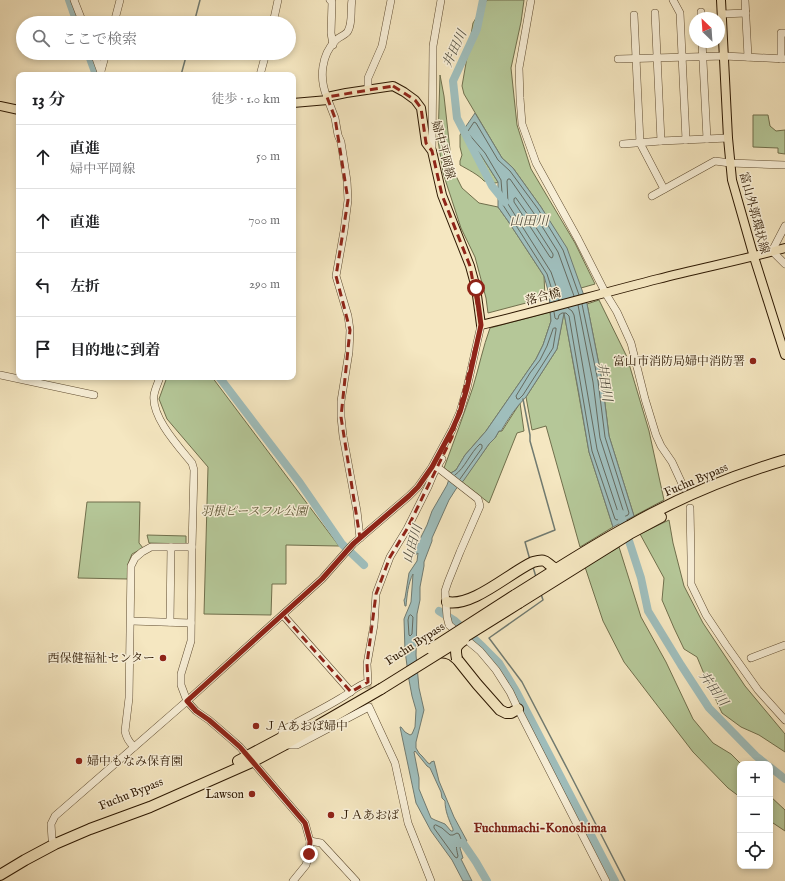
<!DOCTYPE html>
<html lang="ja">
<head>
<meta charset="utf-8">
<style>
	:root { --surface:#fff; --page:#f2f2f2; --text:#202124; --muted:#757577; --line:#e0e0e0 }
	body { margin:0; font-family:"IM FELL English","Noto Serif JP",serif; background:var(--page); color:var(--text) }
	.controls { position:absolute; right:12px; bottom:12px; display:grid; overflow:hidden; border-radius:8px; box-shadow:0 2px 6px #0003 }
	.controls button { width:36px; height:36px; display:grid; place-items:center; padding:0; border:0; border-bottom:1px solid var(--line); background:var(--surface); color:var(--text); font:20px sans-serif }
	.compass { position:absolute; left:689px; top:12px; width:36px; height:36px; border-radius:50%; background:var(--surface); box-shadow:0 2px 6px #0003; rotate:335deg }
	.stop { position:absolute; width:12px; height:12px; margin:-9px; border:3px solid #8f2418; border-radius:50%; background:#fff }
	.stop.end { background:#8f2418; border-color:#fff; box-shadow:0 1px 4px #0008 }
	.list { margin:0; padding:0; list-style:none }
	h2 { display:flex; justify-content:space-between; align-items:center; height:52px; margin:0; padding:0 16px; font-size:17px }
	h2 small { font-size:13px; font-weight:400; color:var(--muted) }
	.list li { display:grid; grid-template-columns:26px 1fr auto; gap:12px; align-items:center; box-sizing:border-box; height:64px; padding:0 16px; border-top:1px solid var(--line) }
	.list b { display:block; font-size:15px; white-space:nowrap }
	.list p { margin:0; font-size:13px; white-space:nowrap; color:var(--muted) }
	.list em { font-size:13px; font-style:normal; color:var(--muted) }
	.icon { flex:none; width:22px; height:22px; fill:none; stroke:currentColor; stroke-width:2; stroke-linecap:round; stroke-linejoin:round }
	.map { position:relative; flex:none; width:785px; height:881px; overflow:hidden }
	.search { position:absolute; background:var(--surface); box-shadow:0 2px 6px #0003; left:16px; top:16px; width:280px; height:44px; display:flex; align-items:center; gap:10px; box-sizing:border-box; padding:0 14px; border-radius:22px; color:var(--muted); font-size:15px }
	.panel { position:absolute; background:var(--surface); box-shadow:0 2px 6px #0003; left:16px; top:72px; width:280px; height:308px; border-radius:8px }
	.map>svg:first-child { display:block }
	.green { fill:#b5c798; stroke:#706f4c }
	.water { fill:#9fbebc; stroke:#717b71; fill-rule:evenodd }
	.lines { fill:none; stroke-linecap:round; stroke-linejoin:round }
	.shore { stroke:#666a5e; stroke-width:1 }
	.stream { stroke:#717b71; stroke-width:1.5 }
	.river { stroke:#9fbebc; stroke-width:8 }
	.minor-tunnel { stroke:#cdbd9a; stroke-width:7; stroke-dasharray:7 3.5; stroke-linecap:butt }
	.minor-casing { stroke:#5e4b30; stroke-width:8 }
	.major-casing { stroke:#2c1700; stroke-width:10 }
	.highway-casing { stroke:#2c1700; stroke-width:12 }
	.minor { stroke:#f8efd7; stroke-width:7 }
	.major { stroke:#f5e7c1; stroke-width:8 }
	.highway { stroke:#f5e7c1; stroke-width:10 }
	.highway-bridge-casing { stroke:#2c1700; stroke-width:12; stroke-linecap:butt }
	.highway-bridge { stroke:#f5e7c1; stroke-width:10 }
	.route { stroke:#8f2418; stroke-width:5 }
	.marked { fill:none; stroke:#8f2418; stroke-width:3; stroke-dasharray:8 5; stroke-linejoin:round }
	.poi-dot { fill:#8f2418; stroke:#f8efd7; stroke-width:1.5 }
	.labels { text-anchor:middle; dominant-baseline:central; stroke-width:3; stroke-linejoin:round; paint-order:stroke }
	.street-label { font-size:12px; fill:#2c1700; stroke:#f8efd7 }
	.poi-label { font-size:12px; fill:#2c1700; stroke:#f8efd7; text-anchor:end }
	.park-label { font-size:12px; font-style:italic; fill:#5c5535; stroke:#f8efd7 }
	.water-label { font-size:13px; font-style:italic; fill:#545142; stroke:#f8efd7 }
	.neighbourhood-label { font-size:13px; font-weight:bold; fill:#7a1f14; stroke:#f8efd7 }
</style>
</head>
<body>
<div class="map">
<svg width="785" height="881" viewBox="0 0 785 881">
	<rect width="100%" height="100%" fill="#f5e7c1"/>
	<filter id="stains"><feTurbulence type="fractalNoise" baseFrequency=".005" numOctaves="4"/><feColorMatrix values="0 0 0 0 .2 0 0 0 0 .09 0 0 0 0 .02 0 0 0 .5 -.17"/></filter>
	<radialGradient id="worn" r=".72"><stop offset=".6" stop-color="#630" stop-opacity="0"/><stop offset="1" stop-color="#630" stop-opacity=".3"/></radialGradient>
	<g class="green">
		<polygon points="487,0 524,0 521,22 511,68 517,125 531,169 575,243 595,284 581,288 566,248 541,207 513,168 502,158 464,94 462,86 473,23"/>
		<polygon points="440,75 444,96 452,168 462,188 479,203 498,207 508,221 544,276 545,298 488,313 486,298 475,257 461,228 443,173 438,140"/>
		<polygon points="753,115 768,115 770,126 776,131 785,130 785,154 778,153 778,148 753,147"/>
		<path d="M 462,132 L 481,155 L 498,182 L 496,183 L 484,181 C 479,175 467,169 460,165 L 460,161 L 462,155 L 460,147 L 460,135 Z"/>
		<polygon points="599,300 627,357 649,431 664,500 634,516 609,436 602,380 587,304"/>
		<path d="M 550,312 L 551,321 L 543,345 L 536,359 L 486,431 L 465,455 L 456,470 L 451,473 L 444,468 C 454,441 464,414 473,387 C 479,367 483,347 490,328 Z"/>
		<polygon points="564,312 589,452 613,527 580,547 546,426 532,430 526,397 557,349"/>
		<polygon points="167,377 212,377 339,546 286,545 286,584 272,584 271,615 204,614 208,467 167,419 159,399"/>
		<polygon points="520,403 524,431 517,433 489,503 462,482 489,444 495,438 499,431 502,431"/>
		<polygon points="87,502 140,502 139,543 143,548 132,554 128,564 128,579 78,578"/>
		<polygon points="669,520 673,543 684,586 703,623 745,686 785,734 785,752 759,735 741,727 722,713 707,681 697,657 684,649 674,628 662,600 664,578 640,534"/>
		<polygon points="147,535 186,536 186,544 149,543"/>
		<polygon points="619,547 641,617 666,662 693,719 713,743 731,754 741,764 740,797 728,788 693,752 624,662 603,621 585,567"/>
		<polygon points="770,796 785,810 785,831 770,821"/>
	</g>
	<path class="water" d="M 475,113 L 502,158 L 513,168 L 541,207 L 567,248 L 587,304 L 602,380 L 609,436 L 634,516 L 613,527 L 589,452 L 579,394 L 564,313 L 557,349 L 526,397 C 516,407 508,419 501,431 L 499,431 L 495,438 L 489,444 L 464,480 L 456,489 L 449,500 L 432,538 L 432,541 L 424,562 L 424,566 L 420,587 L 420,600 L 417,614 L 416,655 L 419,688 L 424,710 L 416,742 L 416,748 L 419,753 L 422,756 L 428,763 L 430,764 L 431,762 L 434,761 L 439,781 L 454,817 L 467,841 L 461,845 L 460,848 L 463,858 L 461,859 L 472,881 L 463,881 L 452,860 L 431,831 L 416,803 L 400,727 L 401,727 L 405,732 L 410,735 L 412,734 L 415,727 L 416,710 L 412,696 L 409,680 L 405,651 L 404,619 L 406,614 L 409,607 L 411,602 L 413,574 C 408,583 407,596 406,606 L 405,606 L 404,600 L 405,598 L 409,573 L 417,561 L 418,553 L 415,555 L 413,553 L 427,525 L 432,511 L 447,485 L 451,473 L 456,470 L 465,455 L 486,431 L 536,359 L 543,345 L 551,321 L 549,294 L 544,276 L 508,221 L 498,207 L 498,182 L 481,155 L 462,132 ZM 415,751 L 427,766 L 430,768 L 441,792 L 442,798 L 445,801 C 445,811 449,820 453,829 L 453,831 L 451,831 L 445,824 L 435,820 L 431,818 L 419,789 L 419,778 L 414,752 Z"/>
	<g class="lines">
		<g class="shore">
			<polygon points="516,198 528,215 553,254 553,256 552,258 550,257 514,202 514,199"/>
			<polyline points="559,300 558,292 551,272 508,204 507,181 508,179 510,179 533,212 558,252 574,296"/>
			<polyline points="554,301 553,293 547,274 503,205 501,180 485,153 467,132 468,131 474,122 476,123 498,160 510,171 538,209 563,250 579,295"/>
			<polyline points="568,308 572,311 574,315 597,449 618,512 620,513 622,512 623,510 600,438 593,382 578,305"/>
			<polyline points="554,312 555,318 556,319 558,319 559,315 562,313 566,313 569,316 592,451 615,519 617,520 628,515 629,513 605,437 598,381 582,304"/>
			<polygon points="554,328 556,328 556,330 553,348 523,395 519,399 517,399 516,396 530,373 540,360 547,346 553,329"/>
			<path d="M 455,475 C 465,468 470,453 480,444 L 482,445 L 482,448 L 460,479"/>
			<polygon points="411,615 413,617 412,634 410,636 409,635 408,620 409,616"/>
			<path d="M 436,825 L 442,828 L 450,835 L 453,835 L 457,833 L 459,834 L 461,839 C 455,847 456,846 458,856 L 457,858 L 455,857 L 434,828 L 434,826 Z"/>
		</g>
		<g class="stream">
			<polyline points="194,23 200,0"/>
			<polyline points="181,75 187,53"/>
			<polyline points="523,399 530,435 530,441 555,530 525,542 530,560"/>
			<polyline points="533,567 536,577"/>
			<polyline points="541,594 543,600 489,638 522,682 570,774 625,881"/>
		</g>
		<g class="river">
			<polyline points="69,0 77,23"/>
			<polyline points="483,0 477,29 453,81 457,118 492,186 505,202"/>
			<polyline points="88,53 96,75"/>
			<polyline points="219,377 300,483 342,544 364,565"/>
			<polyline points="620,513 641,578 648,611 681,665 709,708 756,756 766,764"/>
			<polyline points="439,611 455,621 483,647 499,663 516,691 615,881"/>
			<polyline points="770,767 785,779"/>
			<polyline points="453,843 463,843 476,862 487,881"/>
		</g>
		<polyline class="minor-tunnel" points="368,682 369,707"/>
		<defs>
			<g id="minor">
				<polyline points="74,0 83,23"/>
				<polyline points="330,0 332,2 331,33 333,45"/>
				<polyline points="531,0 519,68 520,98 522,124 536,163 578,239 606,294 617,312 631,343 645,399 656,435 661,446 672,462 684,488"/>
				<polyline points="673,0 680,13 686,140"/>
				<polyline points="745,0 748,57"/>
				<polyline points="701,12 701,18"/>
				<polyline points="655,13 661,141"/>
				<polyline points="722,14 746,13"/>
				<polyline points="634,15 640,143 664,189"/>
				<polyline points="114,23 120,0"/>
				<polyline points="273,23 278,0"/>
				<polyline points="702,42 707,139"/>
				<polyline points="94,53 102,75"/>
				<polyline points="618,59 724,56 785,59"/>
				<polyline points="781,59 781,33 785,33"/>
				<polyline points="101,71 106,53"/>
				<polyline points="260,75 266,53"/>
				<polyline points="368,90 368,78 382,46 391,0"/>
				<path d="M 327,97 C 319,78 321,55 336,40 C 340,36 346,35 348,31 C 353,22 350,10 352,0"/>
				<polyline points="328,100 335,118 338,135 341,142 347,181 348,200 344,231 336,276 348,316 350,330 349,352 341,401 341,417 343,436 357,511 360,538"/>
				<polyline points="623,144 661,141 728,138"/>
				<polyline points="432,151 433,46 441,0"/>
				<polyline points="652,196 715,161 730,163 785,165"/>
				<polyline points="785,226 772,251 785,264"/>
				<polyline points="0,375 94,395"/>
				<path d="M 160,377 C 158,383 155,389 154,395 C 151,417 179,447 192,463 L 194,470 L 192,547 L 191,641 L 181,674 L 181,685 L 187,701 L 196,711 L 209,720 L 231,739 L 240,747 L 305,823 L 310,841 L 309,854 L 306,865 L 293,881"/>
				<polyline points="442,459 437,467 478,499 480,506 460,552 448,582 445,591 447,617 449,625 480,651 496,670 510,692 518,709 606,881"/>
				<polyline points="690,508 691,557 691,584 706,615 726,645 758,690 785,720"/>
				<polyline points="283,615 351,692"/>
				<polyline points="131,621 191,623"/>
				<polyline points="170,622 171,547"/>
				<polyline points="751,658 785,645"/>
				<path d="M 282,738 L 282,733 L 287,728 C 304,718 323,709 341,698 C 350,693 358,685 368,682 L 367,664 L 374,625 L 376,594 L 390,557 L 407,529 L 428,487 L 433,475 L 437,467"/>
				<polyline points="286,745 297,745 369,707 395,763 408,823 431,881"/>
				<path d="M 134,747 C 129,742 126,738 125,731 L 129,698 L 131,566 L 135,558 L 142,552 L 151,547 L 192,547"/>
				<polyline points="310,841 321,843 356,881"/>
				<polyline points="55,844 52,839 51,824 55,816 187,701 322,579 353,544 409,496 418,487 432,467 452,430 460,412 467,388 481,325"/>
			</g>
			<g id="major">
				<polyline points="721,0 728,138 732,180 754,257 785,355"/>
				<path d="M 293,103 L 328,100 L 327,97 L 346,93 L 393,86 L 404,92 L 415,100 L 421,108 L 426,143 L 432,151 L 442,195 L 470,266 L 476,288 L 481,325 C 540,311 599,294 658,279 C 700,268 743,260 785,248"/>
				<polyline points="0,106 19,110"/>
			</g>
			<g id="highway">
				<path d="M 515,595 C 552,572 590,547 629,526 C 678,498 731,476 785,460"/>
				<path d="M 447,602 C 473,607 509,573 533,562 C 549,558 544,563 556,569"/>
				<polyline points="519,603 631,533 661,517"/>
				<polyline points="439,652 447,653 452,655 457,659 477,684 500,710 506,713 511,713 518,709"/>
				<polyline points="238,761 300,728"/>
				<polyline points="0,875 25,860 55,844 90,829 150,807 252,762 284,745 381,689"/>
			</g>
		</defs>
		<use href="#minor" class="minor-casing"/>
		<use href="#major" class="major-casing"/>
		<use href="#highway" class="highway-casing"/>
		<use href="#minor" class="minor"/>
		<use href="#major" class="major"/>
		<use href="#highway" class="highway"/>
		<defs>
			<g id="highway-bridge">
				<polyline points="431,649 515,595"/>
				<path d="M 457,659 C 455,649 455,646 464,640"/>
				<polyline points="381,689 519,603"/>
			</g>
		</defs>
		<use href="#highway-bridge" class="highway-bridge-casing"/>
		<use href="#highway-bridge" class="highway-bridge"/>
	</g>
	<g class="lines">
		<polyline class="route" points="309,854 310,841 305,823 240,747 231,739 209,720 196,711 187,701 322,579 353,544 409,496 418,487 432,467 452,430 460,412 467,388 481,325 476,288"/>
	</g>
	<path class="marked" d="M 393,86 L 415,100 L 421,108 L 426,143 L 432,151 L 442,195 L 470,266 L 481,325 L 452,437 L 407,529 L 390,557 L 376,594 L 367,664 L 368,682 L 351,692 L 283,615 L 322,579 L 360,538 L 341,417 L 350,330 L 336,276 L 348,200 L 335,118 L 327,97 Z"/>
	<g class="poi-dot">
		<circle cx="753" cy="361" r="4"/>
		<circle cx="163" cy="658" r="4"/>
		<circle cx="256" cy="726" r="4"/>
		<circle cx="79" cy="761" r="4"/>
		<circle cx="252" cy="794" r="4"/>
		<circle cx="331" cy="815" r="4"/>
	</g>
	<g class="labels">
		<g class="street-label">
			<text transform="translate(443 150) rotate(75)">婦中平岡線</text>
			<text transform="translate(754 213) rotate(75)">富山外郭環状線</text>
			<text transform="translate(543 297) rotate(-14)">落合橋</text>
			<text transform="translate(696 480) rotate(-23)">Fuchu Bypass</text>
			<text transform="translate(415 644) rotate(-33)">Fuchu Bypass</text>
			<text transform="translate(131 794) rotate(-22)">Fuchu Bypass</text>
		</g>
		<g class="poi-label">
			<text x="745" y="361">富山市消防局婦中消防署</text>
			<text x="155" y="658">西保健福祉センター</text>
			<text x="264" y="726" text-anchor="start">ＪＡあおば婦中</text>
			<text x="87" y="761" text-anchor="start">婦中もなみ保育園</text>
			<text x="244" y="794">Lawson</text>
			<text x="339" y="815" text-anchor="start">ＪＡあおば</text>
		</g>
		<g class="park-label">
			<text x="254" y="511">羽根ピースフル公園</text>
		</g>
		<g class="water-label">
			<text transform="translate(455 49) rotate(-65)">井田川</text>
			<text x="529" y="221">山田川</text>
			<text transform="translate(604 382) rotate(81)">井田川</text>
			<text transform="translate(413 544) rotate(-73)">山田川</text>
			<text transform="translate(713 689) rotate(54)">井田川</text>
		</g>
		<g class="neighbourhood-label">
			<text x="540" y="828">Fuchumachi-Konoshima</text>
		</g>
	</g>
	<rect width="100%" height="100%" filter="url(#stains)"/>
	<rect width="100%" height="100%" fill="url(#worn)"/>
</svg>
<div class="controls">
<button>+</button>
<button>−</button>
<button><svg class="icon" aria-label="locate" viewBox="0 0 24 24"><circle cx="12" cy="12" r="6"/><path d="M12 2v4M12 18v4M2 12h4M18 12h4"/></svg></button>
</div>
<svg class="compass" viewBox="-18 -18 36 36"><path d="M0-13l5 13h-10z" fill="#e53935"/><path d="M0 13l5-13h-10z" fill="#757577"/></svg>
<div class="stop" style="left:476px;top:288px"></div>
<div class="stop end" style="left:309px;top:854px"></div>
<div class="search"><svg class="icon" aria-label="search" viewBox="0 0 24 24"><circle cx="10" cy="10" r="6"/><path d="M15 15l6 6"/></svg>ここで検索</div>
<section class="panel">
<h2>13 分<small>徒歩 · 1.0 km</small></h2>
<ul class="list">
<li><svg class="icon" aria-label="ahead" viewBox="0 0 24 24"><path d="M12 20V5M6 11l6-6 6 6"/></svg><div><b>直進</b><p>婦中平岡線</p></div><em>50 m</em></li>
<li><svg class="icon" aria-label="ahead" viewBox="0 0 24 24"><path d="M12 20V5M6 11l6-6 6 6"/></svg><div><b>直進</b></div><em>700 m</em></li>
<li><svg class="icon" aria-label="left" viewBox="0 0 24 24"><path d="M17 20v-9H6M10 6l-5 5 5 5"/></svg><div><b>左折</b></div><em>290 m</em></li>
<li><svg class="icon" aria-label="arrive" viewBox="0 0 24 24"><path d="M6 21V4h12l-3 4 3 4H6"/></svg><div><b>目的地に到着</b></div></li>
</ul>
</section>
</div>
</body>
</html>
